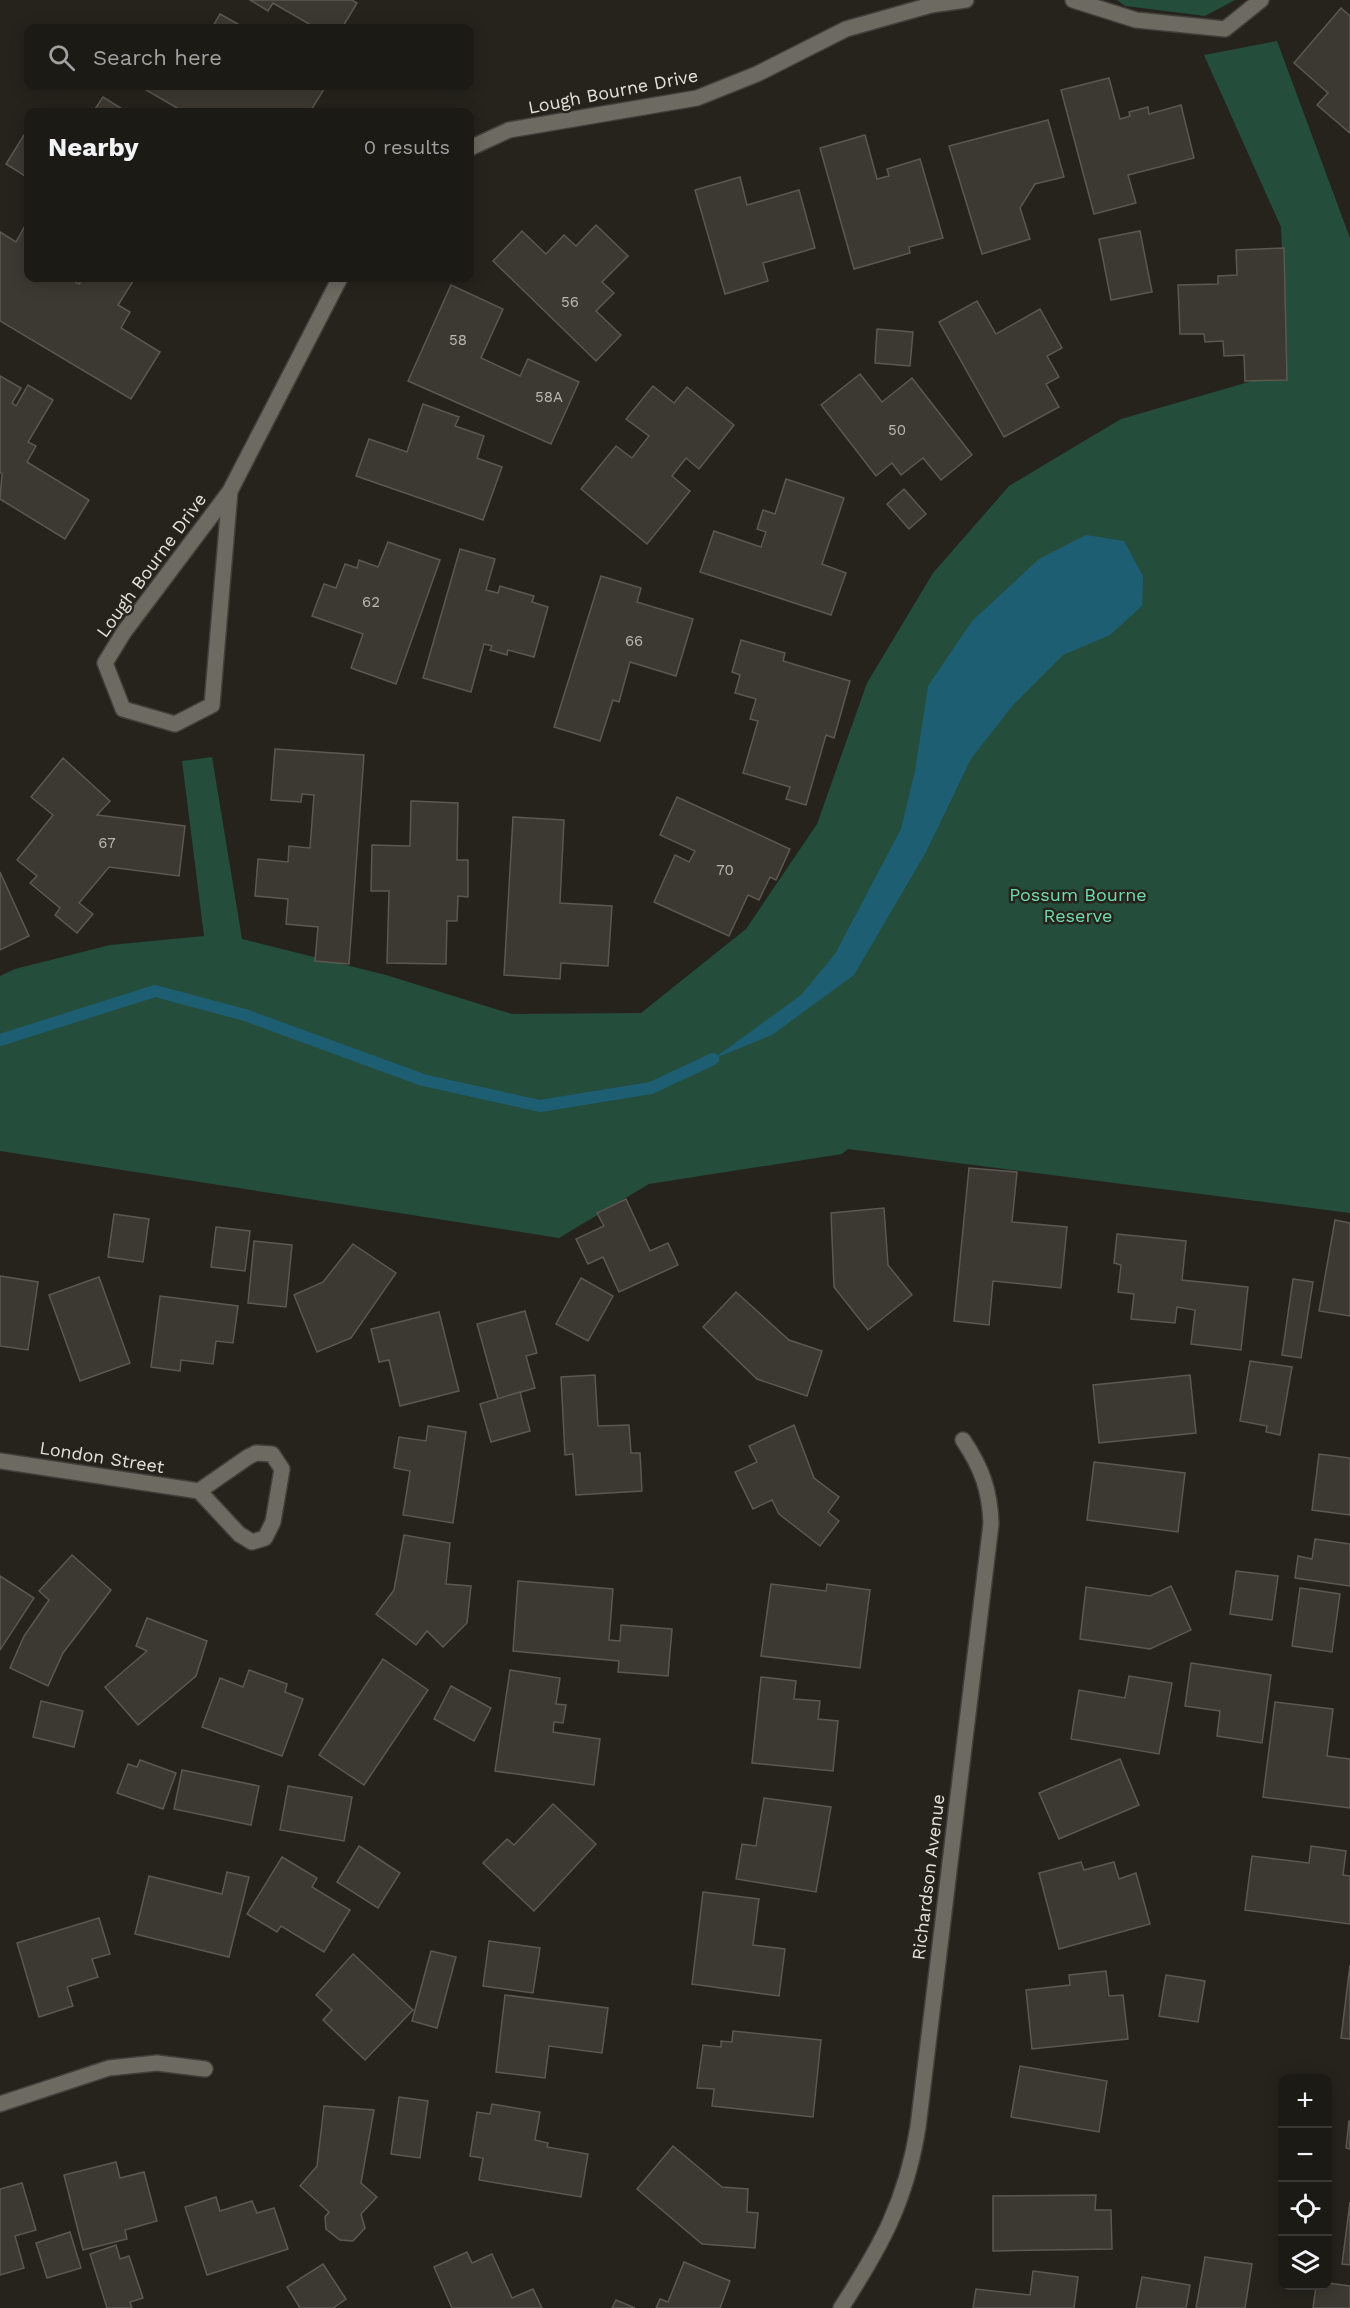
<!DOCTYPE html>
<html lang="en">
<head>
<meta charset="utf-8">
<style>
	:root { --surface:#1c1a15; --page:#292722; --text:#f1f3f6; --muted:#a0a1a0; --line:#3a3834 }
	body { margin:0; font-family:"Work Sans",sans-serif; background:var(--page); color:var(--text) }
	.controls { position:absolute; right:18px; bottom:18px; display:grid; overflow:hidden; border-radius:12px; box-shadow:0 3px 15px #0003 }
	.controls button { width:54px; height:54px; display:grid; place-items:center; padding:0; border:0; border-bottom:2px solid var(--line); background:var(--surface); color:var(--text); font:30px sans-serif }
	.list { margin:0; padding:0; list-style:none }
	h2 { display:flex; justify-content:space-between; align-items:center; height:78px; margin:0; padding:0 24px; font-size:26px }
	h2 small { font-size:20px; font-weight:400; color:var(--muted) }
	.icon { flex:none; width:33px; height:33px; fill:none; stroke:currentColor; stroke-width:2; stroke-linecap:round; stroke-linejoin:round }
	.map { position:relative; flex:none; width:1350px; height:2308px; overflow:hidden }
	.search { position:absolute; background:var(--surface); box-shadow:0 3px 15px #0003; left:24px; top:24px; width:450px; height:66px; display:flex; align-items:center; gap:15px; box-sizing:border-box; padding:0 21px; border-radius:12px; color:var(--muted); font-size:22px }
	.panel { position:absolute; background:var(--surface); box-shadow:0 3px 15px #0003; left:24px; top:108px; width:450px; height:174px; border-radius:12px }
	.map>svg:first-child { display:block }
	.green { fill:#244d3c }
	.water { fill:#1e5e72 }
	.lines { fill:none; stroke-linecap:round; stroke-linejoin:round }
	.stream { stroke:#1e5e72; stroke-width:12 }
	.building { fill:#3c3932; stroke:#5b5850; stroke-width:1.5 }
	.minor-casing { stroke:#423f3a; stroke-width:18 }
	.minor { stroke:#6d6a62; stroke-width:15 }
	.labels { text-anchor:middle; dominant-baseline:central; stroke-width:5; stroke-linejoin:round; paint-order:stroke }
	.number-label { font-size:15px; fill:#b9b7b2 }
	.street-label { font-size:18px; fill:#e3e1dc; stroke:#25231c }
	.park-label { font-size:18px; fill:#71dcb0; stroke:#25231c }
</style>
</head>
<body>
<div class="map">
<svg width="1350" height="2308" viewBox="0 0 1350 2308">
	<rect width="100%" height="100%" fill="#25231c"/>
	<g class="green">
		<polygon points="1117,0 1235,0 1205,16 1125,6"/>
		<polygon points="1277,41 1350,238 1350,1213 848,1149 842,1154 649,1184 559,1238 0,1151 0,976 15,969 110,945 204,936 182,761 212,757 242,939 386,975 512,1014 641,1013 746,929 817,824 867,683 933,573 1009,486 1121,419 1287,371 1281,227 1204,55"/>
	</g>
	<polygon class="water" points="1086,535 1124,541 1143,576 1142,606 1110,635 1063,655 1013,705 971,759 926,852 854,975 772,1035 713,1059 801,995 835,954 901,829 915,771 928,686 972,621 1039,559"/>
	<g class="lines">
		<polyline class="stream" points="0,1040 155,991 245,1015 423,1080 540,1106 651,1088 713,1059"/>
	</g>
	<g class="building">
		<polygon points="250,0 352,0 357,3 342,28 316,28 273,3 268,11"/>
		<polygon points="1341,8 1350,16 1350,133 1317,105 1328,93 1294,63"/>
		<polygon points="220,14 245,28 212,28"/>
		<polygon points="1109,78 1120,119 1130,116 1129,112 1148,107 1149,114 1181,105 1194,158 1128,175 1136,203 1094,214 1061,90"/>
		<polygon points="139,86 326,86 310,112 184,112"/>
		<polygon points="103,97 127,112 93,112"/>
		<polygon points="1048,120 1064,177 1035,184 1020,208 1030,239 982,254 949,146"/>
		<polygon points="24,135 28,138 28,178 6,164"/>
		<polygon points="865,135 877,179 889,176 887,169 920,159 943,238 909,247 910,253 854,269 820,148"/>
		<polygon points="740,177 747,205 799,190 815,248 763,263 768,281 725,294 695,190"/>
		<polygon points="28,220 28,278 69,278 79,284 83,278 135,278 118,305 130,312 121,328 160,352 131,399 0,321 0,232 16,242"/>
		<polygon points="596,225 628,256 602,282 614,293 596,311 621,335 596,361 493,261 522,231 546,254 564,235 576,246"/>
		<polygon points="1140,231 1152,292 1111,300 1099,239"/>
		<polygon points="1284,248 1287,380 1245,381 1244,355 1224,356 1223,341 1205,342 1204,334 1180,334 1178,285 1218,284 1218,276 1237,275 1236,250"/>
		<polygon points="451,285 503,309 481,358 520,376 528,359 579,382 551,444 408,381"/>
		<polygon points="977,301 996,334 1040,309 1062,348 1047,356 1059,377 1046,384 1059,407 1004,437 939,322"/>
		<polygon points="877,329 913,332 910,366 875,363"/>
		<polygon points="860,374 882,402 912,378 972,455 941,480 923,458 901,475 892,463 876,476 821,405"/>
		<polygon points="0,376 21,388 12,403 16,406 28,385 53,400 28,442 36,446 27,462 89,500 65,539 0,499 2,474 0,472"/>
		<polygon points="653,386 674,403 687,387 734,425 699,469 686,458 672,476 690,491 647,544 581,489 616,446 632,458 649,436 626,419"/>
		<polygon points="423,404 459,417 455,426 484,436 477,458 502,467 483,520 356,476 369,439 407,452"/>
		<polygon points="786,479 844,498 822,564 846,573 831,615 700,572 714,531 761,547 766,532 757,529 763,510 775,514"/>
		<polygon points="904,489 926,514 909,529 887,504"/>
		<polygon points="388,542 440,560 396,684 351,668 363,634 312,616 324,584 336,588 345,564 357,568 359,560 378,567"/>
		<polygon points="460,549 495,559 486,590 498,593 500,586 534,596 532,602 548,607 534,657 508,650 507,655 490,650 492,646 484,644 471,692 423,678"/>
		<polygon points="601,576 641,588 637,602 693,619 676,676 630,662 619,702 613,700 600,741 554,727"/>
		<polygon points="741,640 785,653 783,661 850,681 834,738 826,735 806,805 786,799 790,787 743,773 758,721 750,719 756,699 735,693 740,675 732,672"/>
		<polygon points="275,749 364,755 349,964 315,961 318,927 286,924 288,899 255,896 258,859 288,862 289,846 310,848 314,795 302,794 301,802 271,800"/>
		<polygon points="63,758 110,801 97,815 185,826 179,876 109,867 79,903 93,914 77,933 55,915 60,908 30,883 37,876 17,860 53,815 31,797"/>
		<polygon points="677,797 790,849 776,880 770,877 759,900 748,895 729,936 654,902 675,855 689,862 695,851 660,835"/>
		<polygon points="411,801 458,803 457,860 468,860 468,897 458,896 457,921 447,921 446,964 387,963 389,891 371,891 372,845 410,846"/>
		<polygon points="513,817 564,820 560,903 612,906 608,966 561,963 560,979 504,975"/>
		<polygon points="0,872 29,936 0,950"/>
		<polygon points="969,1168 1017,1172 1012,1222 1067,1227 1061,1288 993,1281 989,1325 954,1321"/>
		<polygon points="626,1199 650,1251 668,1243 678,1265 619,1292 603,1257 588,1264 576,1239 604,1226 597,1213"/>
		<polygon points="884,1208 888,1265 912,1295 868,1330 834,1287 831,1213"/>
		<polygon points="114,1214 149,1219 143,1262 108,1257"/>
		<polygon points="1335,1220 1350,1223 1350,1316 1319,1311"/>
		<polygon points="216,1227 250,1231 245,1271 211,1267"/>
		<polygon points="1117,1234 1186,1241 1182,1280 1248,1287 1241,1350 1191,1344 1195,1310 1177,1307 1175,1323 1131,1319 1134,1294 1118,1292 1121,1265 1114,1263"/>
		<polygon points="254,1241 292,1245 286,1307 248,1303"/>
		<polygon points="353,1244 396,1273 351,1338 317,1352 294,1295 323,1282"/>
		<polygon points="0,1276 38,1282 28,1350 0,1346"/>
		<polygon points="99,1277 130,1363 80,1381 49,1295"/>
		<polygon points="581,1278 613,1296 588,1341 556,1324"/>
		<polygon points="1293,1279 1313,1282 1301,1358 1282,1355"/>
		<polygon points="736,1292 789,1340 822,1351 807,1396 757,1379 703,1327"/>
		<polygon points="160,1296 238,1306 233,1343 216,1341 213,1364 181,1360 180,1371 151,1367"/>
		<polygon points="525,1311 537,1353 526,1356 535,1388 498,1399 477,1324"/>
		<polygon points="439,1312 459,1391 400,1406 389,1360 379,1362 371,1329"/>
		<polygon points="1250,1361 1292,1367 1280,1435 1266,1432 1267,1426 1240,1421"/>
		<polygon points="595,1375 598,1426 629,1425 631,1453 640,1453 642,1491 576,1495 573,1454 565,1455 561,1377"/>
		<polygon points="1190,1375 1196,1433 1099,1443 1093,1385"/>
		<polygon points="520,1392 530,1431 491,1442 480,1404"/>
		<polygon points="794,1425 814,1478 839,1497 828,1512 839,1521 820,1546 779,1514 772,1500 753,1509 735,1472 757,1462 749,1446"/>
		<polygon points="428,1426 466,1432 453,1523 403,1515 410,1471 394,1468 399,1437 426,1441"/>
		<polygon points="1319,1454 1350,1458 1350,1515 1312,1510"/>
		<polygon points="1094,1462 1185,1473 1178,1532 1087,1520"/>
		<polygon points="404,1535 450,1543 446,1584 471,1586 467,1623 443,1647 427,1631 416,1645 376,1614 394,1590"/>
		<polygon points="1315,1539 1350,1544 1350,1586 1295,1578 1298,1556 1312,1559"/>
		<polygon points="72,1555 111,1590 63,1653 48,1686 10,1668 24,1636 49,1600 39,1591"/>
		<polygon points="1236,1571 1278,1576 1272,1620 1230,1614"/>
		<polygon points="0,1576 34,1598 0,1650"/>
		<polygon points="518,1581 613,1589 609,1640 620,1641 621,1625 672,1629 668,1676 618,1672 619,1661 513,1651"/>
		<polygon points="771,1584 826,1591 827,1584 870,1590 860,1668 761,1656"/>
		<polygon points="1171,1586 1191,1630 1150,1649 1080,1639 1086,1587 1150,1596"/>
		<polygon points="1300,1588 1340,1594 1332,1652 1292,1646"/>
		<polygon points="147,1618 207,1641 196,1676 138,1725 105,1687 147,1651 136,1646"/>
		<polygon points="383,1659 428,1690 364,1785 319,1755"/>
		<polygon points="1191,1663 1271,1675 1262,1743 1217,1736 1220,1711 1185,1706"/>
		<polygon points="249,1670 287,1684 285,1692 303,1699 282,1756 202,1727 220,1678 243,1687"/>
		<polygon points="510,1670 560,1678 556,1704 566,1705 563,1723 554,1722 553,1732 600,1739 594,1785 495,1771"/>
		<polygon points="1129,1676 1172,1683 1159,1754 1071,1739 1079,1690 1125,1698"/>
		<polygon points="761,1677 796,1681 794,1699 820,1701 818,1719 838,1721 833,1771 752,1763"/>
		<polygon points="451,1686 491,1708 474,1741 434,1719"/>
		<polygon points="41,1701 83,1711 74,1747 33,1737"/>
		<polygon points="1275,1702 1333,1709 1327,1756 1350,1759 1350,1808 1263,1797"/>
		<polygon points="1120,1759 1139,1805 1059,1839 1039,1793"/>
		<polygon points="140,1760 176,1773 163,1809 117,1793 128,1764 137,1767"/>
		<polygon points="182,1770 259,1786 251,1825 174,1809"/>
		<polygon points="288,1786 352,1797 344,1841 280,1830"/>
		<polygon points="764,1798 831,1807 816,1892 736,1879 742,1844 756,1846"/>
		<polygon points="553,1804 596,1844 534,1911 483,1863 507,1839 514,1845"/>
		<polygon points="359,1846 400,1873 378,1908 337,1882"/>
		<polygon points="1311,1846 1346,1851 1343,1875 1350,1876 1350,1924 1245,1910 1252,1856 1309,1863"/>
		<polygon points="282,1857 317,1878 312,1887 350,1910 324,1952 281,1926 277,1932 247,1914"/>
		<polygon points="1081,1862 1084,1870 1114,1862 1119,1879 1136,1873 1150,1924 1059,1949 1039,1873"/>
		<polygon points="227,1872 249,1877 229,1957 135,1934 149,1876 222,1894"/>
		<polygon points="703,1892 759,1899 753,1945 785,1949 779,1996 692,1984"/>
		<polygon points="99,1918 110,1954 92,1959 98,1977 67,1987 73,2006 39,2017 17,1943"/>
		<polygon points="489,1941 540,1948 533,1993 483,1986"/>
		<polygon points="431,1951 456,1957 437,2028 412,2021"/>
		<polygon points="353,1954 413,2010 365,2060 323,2020 332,2010 316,1995"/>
		<polygon points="1350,1965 1350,2039 1341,2038"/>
		<polygon points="1106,1971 1109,1996 1123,1995 1128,2039 1032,2049 1026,1990 1070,1985 1069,1975"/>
		<polygon points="1166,1975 1205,1981 1198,2022 1159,2016"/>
		<polygon points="505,1995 608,2008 602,2053 549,2046 545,2078 496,2072"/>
		<polygon points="733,2031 821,2040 813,2117 712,2106 714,2089 697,2088 703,2045 721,2047 721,2041 732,2042"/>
		<polygon points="1020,2066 1107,2081 1099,2132 1011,2117"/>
		<polygon points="399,2097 428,2101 420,2158 391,2154"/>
		<polygon points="492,2104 540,2112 535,2140 548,2143 547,2147 588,2154 581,2197 479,2180 483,2158 470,2156 477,2112 490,2114"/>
		<polygon points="324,2106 374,2110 361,2183 377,2197 361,2214 365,2228 353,2241 340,2240 326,2229 325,2217 329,2212 300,2186 317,2166"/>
		<polygon points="1349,2121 1350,2121 1350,2149 1346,2148"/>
		<polygon points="673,2146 722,2187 748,2189 747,2212 758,2213 755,2248 702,2244 637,2189"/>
		<polygon points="116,2162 120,2178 144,2172 157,2221 125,2230 127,2239 83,2250 64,2175"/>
		<polygon points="22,2183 36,2230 15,2236 24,2268 0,2275 0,2189"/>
		<polygon points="1096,2195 1095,2210 1111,2210 1112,2249 993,2251 993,2196"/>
		<polygon points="216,2197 220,2211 252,2201 257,2213 274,2208 288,2249 207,2275 185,2207"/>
		<polygon points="1350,2202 1350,2265 1342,2264"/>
		<polygon points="70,2232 81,2268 47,2278 36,2243"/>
		<polygon points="116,2245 120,2259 129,2256 143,2298 130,2302 132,2308 107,2308 90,2254"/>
		<polygon points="467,2252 472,2263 492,2254 512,2298 533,2289 542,2308 452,2308 434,2267"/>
		<polygon points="1205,2257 1252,2264 1245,2308 1196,2308"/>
		<polygon points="684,2262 730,2281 720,2308 656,2308 660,2299 668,2302"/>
		<polygon points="323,2264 346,2299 333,2308 300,2308 287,2287"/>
		<polygon points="1033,2271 1078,2277 1074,2308 973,2308 976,2289 1030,2295"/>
		<polygon points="1142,2277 1190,2285 1186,2308 1136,2308"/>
		<polygon points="1328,2283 1350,2286 1350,2308 1313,2308 1316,2286 1328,2286"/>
		<polygon points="616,2300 635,2308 612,2308"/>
	</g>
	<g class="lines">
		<defs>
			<g id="minor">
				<polyline points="1073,0 1136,20 1225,29 1261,0"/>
				<polyline points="470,148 509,130 697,98 757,74 846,29 931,5 966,0"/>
				<polyline points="230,491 212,705 175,724 123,709 105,663 124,632 230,491 340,278"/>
				<polyline points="0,1461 199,1491 239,1534 252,1542 265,1538 273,1522 282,1469 272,1454 256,1453 248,1457 199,1491"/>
				<polyline points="0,2104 109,2068 157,2063 205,2069"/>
				<path d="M 841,2308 C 881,2246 906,2202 918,2127 L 991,1524 C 990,1491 982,1468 963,1440"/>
			</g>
		</defs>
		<use href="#minor" class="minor-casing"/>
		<use href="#minor" class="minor"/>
	</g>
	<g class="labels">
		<g class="number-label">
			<text x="570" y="302">56</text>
			<text x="458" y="340">58</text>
			<text x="549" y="397">58A</text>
			<text x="897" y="430">50</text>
			<text x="371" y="602">62</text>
			<text x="634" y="641">66</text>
			<text x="107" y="843">67</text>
			<text x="725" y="870">70</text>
		</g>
		<g class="street-label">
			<text transform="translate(613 91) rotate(-11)">Lough Bourne Drive</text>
			<text transform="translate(151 565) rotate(-54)">Lough Bourne Drive</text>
			<text transform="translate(102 1457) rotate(9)">London Street</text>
			<text transform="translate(928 1877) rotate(-83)">Richardson Avenue</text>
		</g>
		<g class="park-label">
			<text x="1078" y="894">Possum Bourne<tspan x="1078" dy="21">Reserve</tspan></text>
		</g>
	</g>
</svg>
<div class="controls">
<button>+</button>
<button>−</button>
<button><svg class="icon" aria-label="locate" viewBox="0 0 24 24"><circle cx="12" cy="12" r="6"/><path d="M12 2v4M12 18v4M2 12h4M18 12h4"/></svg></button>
<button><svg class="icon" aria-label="layers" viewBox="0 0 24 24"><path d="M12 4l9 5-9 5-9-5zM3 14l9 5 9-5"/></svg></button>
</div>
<div class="search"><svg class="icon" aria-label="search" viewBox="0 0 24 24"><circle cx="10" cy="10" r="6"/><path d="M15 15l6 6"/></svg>Search here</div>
<section class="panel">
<h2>Nearby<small>0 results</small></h2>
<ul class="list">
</ul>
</section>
</div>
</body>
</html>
